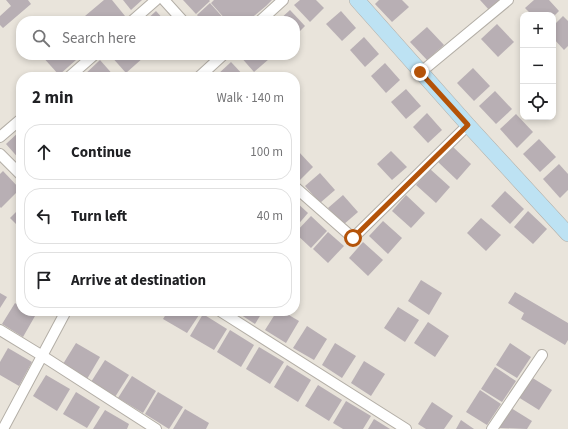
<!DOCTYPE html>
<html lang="en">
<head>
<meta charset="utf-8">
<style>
	:root { --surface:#fff; --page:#f2f2f2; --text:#202124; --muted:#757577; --line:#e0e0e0 }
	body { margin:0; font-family:"Source Sans 3",sans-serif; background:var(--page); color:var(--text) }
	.controls { position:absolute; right:12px; top:12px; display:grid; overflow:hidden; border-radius:8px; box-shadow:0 2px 6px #0003 }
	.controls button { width:36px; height:36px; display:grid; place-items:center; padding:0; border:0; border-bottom:1px solid var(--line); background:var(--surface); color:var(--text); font:20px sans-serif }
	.stop { position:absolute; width:12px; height:12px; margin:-9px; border:3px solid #b45309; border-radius:50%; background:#fff }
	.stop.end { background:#b45309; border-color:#fff; box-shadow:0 1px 4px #0008 }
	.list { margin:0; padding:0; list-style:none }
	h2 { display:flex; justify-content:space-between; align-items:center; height:52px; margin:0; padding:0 16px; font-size:17px }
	h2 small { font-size:13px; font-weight:400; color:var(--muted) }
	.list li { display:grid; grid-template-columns:26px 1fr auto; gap:12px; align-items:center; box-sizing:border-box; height:56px; margin:0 8px 8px; padding:0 8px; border:1px solid var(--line); border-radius:16px }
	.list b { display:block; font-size:15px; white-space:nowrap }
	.list em { font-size:13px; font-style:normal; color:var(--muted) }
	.icon { flex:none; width:22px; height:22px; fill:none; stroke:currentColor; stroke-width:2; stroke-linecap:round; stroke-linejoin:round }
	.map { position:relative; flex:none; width:568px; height:429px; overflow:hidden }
	.search { position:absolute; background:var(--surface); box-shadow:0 2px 6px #0003; left:16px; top:16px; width:284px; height:44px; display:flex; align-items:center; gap:10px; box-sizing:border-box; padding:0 14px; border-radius:16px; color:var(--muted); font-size:15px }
	.panel { position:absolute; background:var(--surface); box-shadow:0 2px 6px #0003; left:16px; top:72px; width:284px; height:244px; border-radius:16px }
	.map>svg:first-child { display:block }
	.building { fill:#b8afb4 }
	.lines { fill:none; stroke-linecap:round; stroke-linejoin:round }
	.street-casing { stroke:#b3aea6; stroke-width:12 }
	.secondary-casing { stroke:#b3aea6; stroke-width:16 }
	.street { stroke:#fff; stroke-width:10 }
	.secondary { stroke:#bde2f3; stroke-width:15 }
	.route { stroke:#b45309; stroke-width:5 }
</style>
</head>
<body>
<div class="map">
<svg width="568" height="429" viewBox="0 0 568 429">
	<rect width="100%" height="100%" fill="#e9e4db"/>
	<g class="building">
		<polygon points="6,0 28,0 31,4 3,28 0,25 0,16 11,6"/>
		<polygon points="104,0 112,0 125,16 119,21 89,21 85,16"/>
		<polygon points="123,0 142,0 131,10"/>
		<polygon points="183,0 209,0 210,1 196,14"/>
		<polygon points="214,0 272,0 266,6 262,2 266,6 248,21 227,21 211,3"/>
		<polygon points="300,0 316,0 324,8 310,22 294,5"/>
		<polygon points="379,0 402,0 409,7 392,22 375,4"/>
		<polygon points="480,0 501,0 490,11"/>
		<polygon points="534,0 549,0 559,11 553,17 553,15 532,15 525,8"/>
		<polygon points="210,3 226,21 202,21 197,15"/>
		<polygon points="290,10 305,26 295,36 295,21 278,21"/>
		<polygon points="156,11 165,21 145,21"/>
		<polygon points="341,11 356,28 342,41 326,24"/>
		<polygon points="563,16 568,21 568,46 564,50 553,38 553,26"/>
		<polygon points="497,24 514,42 498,57 481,39"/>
		<polygon points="427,27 444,45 427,60 410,42"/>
		<polygon points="364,37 379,54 365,67 350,50"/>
		<polygon points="41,55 72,55 76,60 59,75"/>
		<polygon points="110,55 142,55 144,57 126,73"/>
		<polygon points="239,55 265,55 269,59 254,72"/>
		<polygon points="100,60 115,77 84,77 83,76"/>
		<polygon points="231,62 245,77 218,77 217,75"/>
		<polygon points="385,63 400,80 386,93 371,76"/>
		<polygon points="473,68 490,86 474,101 457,83"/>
		<polygon points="406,89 421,106 406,119 391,102"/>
		<polygon points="495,91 512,109 496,124 479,106"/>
		<polygon points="427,113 442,130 428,143 413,127"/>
		<polygon points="516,114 533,132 517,148 500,129"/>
		<polygon points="21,130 21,161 6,144"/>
		<polygon points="539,139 556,157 540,172 523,154"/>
		<polygon points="452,146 471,164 457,180 438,162"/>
		<polygon points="298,151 313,167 299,181 295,177 295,153"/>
		<polygon points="391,151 407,167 392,180 377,164"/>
		<polygon points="559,164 568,174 568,190 560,198 543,179"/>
		<polygon points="430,169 450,187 436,203 416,185"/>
		<polygon points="3,171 20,189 1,208 0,207 0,174"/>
		<polygon points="320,173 335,190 320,203 305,186"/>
		<polygon points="505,191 524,209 510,224 491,206"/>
		<polygon points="343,195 358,212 343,225 328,208"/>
		<polygon points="406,195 425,213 411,228 392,211"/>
		<polygon points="295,201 308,213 295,228"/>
		<polygon points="21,207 21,229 10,218"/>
		<polygon points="528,211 547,229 533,244 514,227"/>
		<polygon points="311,216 327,231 311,248 295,233"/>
		<polygon points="481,218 501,235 486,251 467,233"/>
		<polygon points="383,221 402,238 388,254 369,236"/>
		<polygon points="328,232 344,246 328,263 313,249"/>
		<polygon points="363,242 383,260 368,276 349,258"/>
		<polygon points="421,280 442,293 429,315 408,301"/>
		<polygon points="515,292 568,323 568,340 565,345 521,319 524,313 508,303"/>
		<polygon points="0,293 7,297 0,308"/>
		<polygon points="15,303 21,307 21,311 28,311 35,316 23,337 2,324"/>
		<polygon points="398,307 419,320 405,342 384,328"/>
		<polygon points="168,311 200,311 201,312 187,333 163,319"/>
		<polygon points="235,311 263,311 255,324"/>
		<polygon points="277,311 282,311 299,321 286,343 265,330"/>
		<polygon points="203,314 227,329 214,350 190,336"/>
		<polygon points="428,322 449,336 435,357 414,343"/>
		<polygon points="307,326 327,339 314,360 293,348"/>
		<polygon points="230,330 254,345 241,367 217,352"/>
		<polygon points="76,343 100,357 87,379 63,364"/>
		<polygon points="335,343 356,356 342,378 322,365"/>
		<polygon points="510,343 531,357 517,378 496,365"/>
		<polygon points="259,347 284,362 270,384 246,369"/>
		<polygon points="8,348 32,362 19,386 0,375 0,362"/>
		<polygon points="105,360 129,375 115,397 91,382"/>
		<polygon points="364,361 385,374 371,396 351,383"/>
		<polygon points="287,365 311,380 298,402 274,387"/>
		<polygon points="495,367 516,381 502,402 481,389"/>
		<polygon points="46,375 70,389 57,411 33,396"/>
		<polygon points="132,376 156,391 143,413 118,398"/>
		<polygon points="531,377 552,390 539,410 518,397"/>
		<polygon points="318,385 342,400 329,421 305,406"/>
		<polygon points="480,390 501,404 487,425 466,412"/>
		<polygon points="76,392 100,407 87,428 63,414"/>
		<polygon points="158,392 183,407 169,429 145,414"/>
		<polygon points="346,401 371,416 363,429 343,429 333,423"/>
		<polygon points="432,402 453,416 444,429 426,429 418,424"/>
		<polygon points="511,408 532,421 527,429 498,428"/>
		<polygon points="185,409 209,423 206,429 173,429"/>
		<polygon points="105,410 129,424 127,429 93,429"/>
		<polygon points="374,419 390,429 368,429"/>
		<polygon points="461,420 474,429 456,429"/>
	</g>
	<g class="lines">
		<defs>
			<g id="street">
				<polyline points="164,0 183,21"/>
				<polyline points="132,21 156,0"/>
				<polyline points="260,21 283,0"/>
				<polyline points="421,72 508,0"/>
				<polyline points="69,77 94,55"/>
				<polyline points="199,77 223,55"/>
				<polyline points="0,137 21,119"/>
				<polyline points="0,154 21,175"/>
				<polyline points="295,187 353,238 468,125"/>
				<polyline points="220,311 406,429"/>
				<polyline points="0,330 41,355 156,429"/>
				<polyline points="3,429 66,311"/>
				<polyline points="492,429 542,355"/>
			</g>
			<polyline id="secondary" points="357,0 468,125 568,234"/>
		</defs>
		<use href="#street" class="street-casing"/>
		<use href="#secondary" class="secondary-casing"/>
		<use href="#street" class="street"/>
		<use href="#secondary" class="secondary"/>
	</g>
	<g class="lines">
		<polyline class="route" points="353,238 468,125 420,72"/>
	</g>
</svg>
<div class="controls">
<button>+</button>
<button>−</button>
<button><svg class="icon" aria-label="locate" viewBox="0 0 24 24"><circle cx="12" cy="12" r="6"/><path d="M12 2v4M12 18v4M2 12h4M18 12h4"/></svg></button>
</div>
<div class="stop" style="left:353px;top:238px"></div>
<div class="stop end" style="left:420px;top:72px"></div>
<div class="search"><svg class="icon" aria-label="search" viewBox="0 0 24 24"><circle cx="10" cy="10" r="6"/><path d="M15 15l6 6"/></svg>Search here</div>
<section class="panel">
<h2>2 min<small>Walk · 140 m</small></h2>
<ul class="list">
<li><svg class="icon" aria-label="ahead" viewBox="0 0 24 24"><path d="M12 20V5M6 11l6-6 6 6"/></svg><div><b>Continue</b></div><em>100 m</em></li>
<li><svg class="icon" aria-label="left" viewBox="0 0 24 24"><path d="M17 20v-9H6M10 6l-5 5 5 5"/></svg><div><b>Turn left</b></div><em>40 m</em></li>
<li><svg class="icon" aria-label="arrive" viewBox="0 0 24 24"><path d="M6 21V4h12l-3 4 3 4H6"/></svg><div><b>Arrive at destination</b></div></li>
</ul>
</section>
</div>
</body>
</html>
